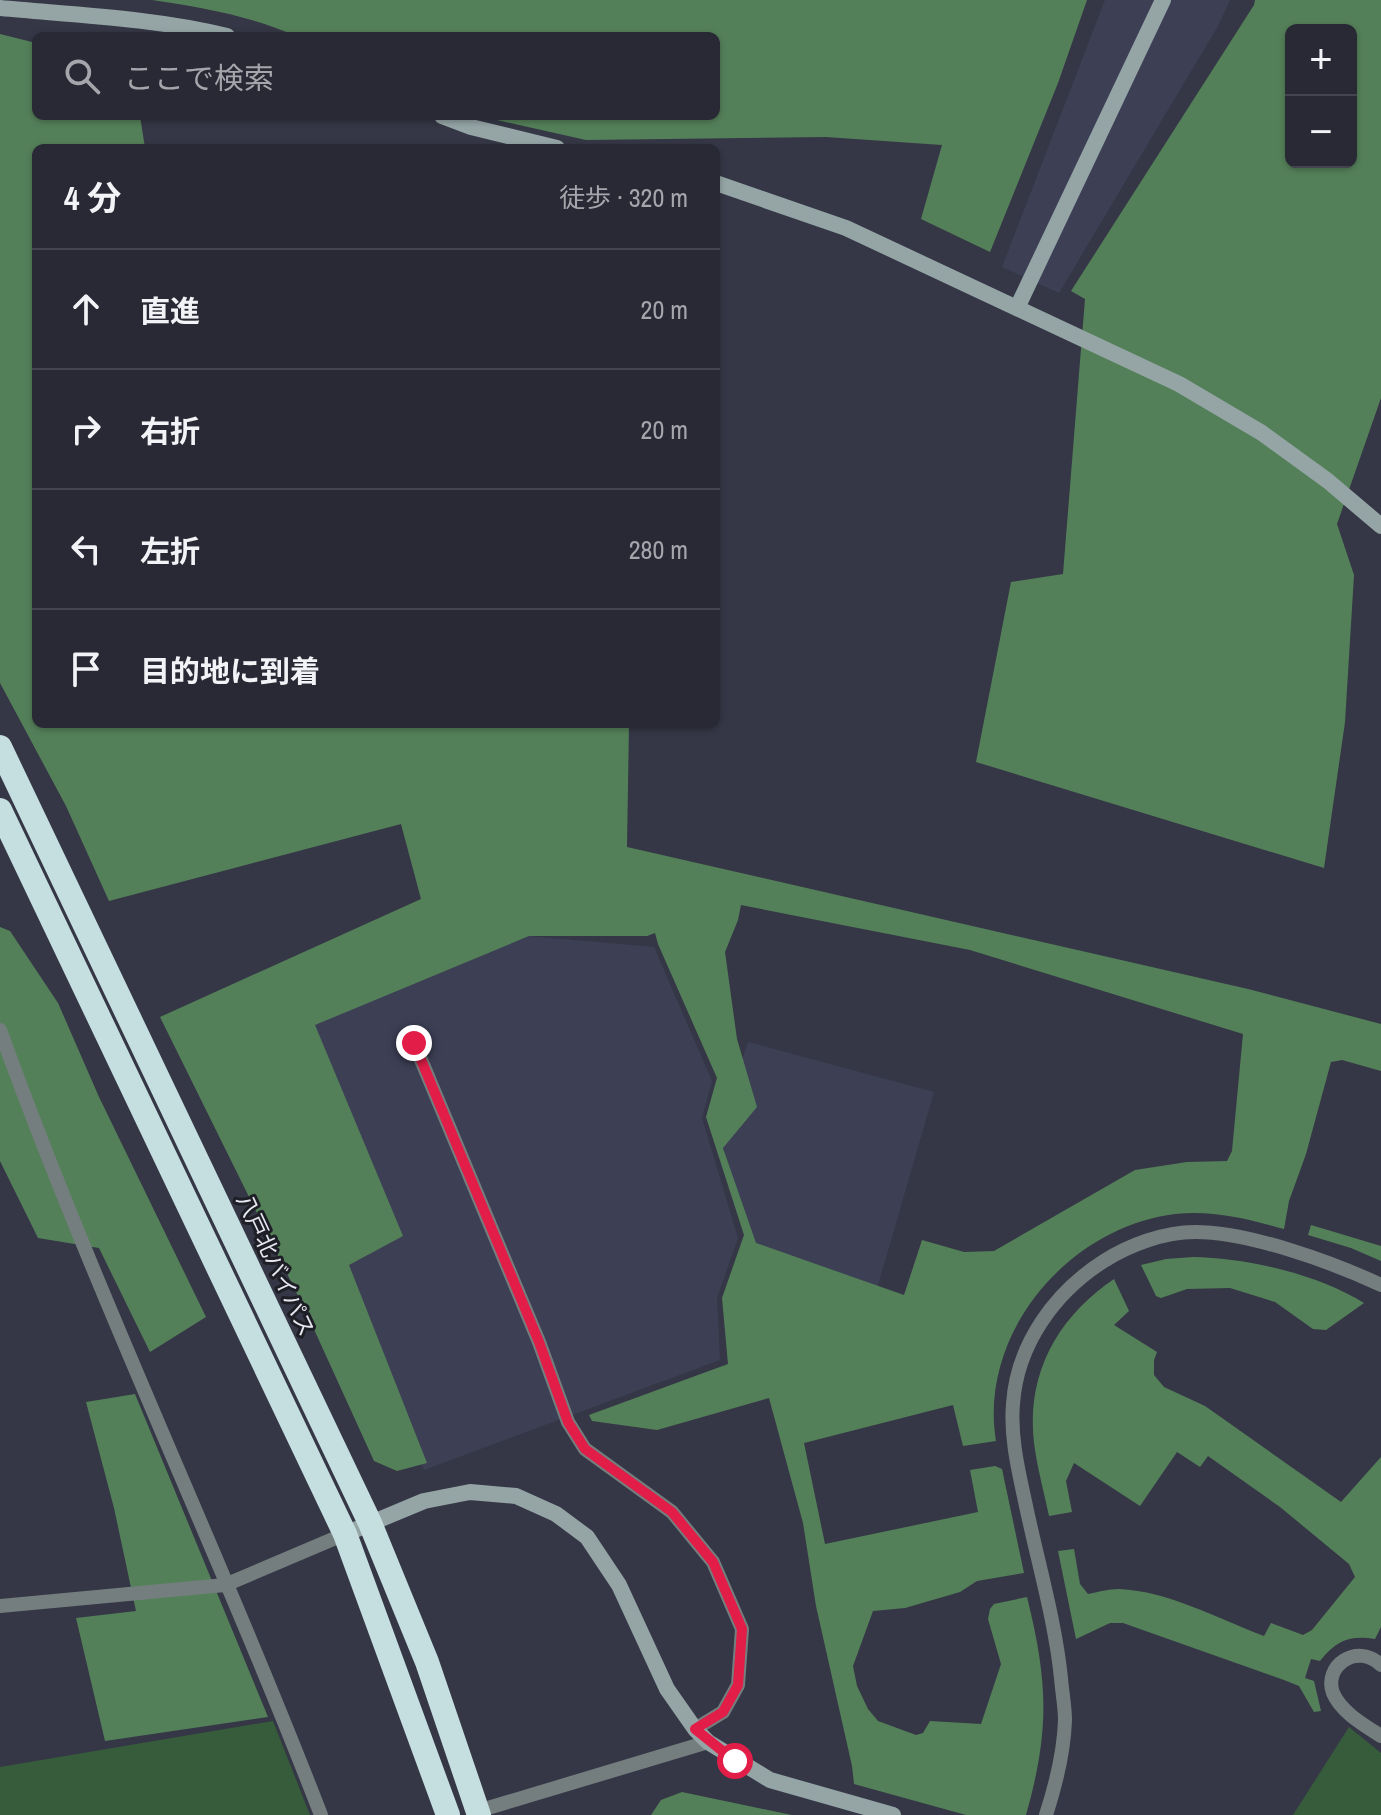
<!DOCTYPE html>
<html lang="ja">
<head>
<meta charset="utf-8">
<style>
	:root { --surface:#282934; --page:#343540; --text:#f1f3f6; --muted:#a5a6ac; --line:#44454f }
	body { margin:0; font-family:"Archivo Narrow","Noto Sans JP",sans-serif; background:var(--page); color:var(--text) }
	.controls { position:absolute; right:24px; top:24px; display:grid; overflow:hidden; border-radius:12px; box-shadow:0 2px 6px #0004 }
	.controls button { width:72px; height:72px; display:grid; place-items:center; padding:0; border:0; border-bottom:2px solid var(--line); background:var(--surface); color:var(--text); font:40px sans-serif }
	.stop { position:absolute; width:24px; height:24px; margin:-18px; border:6px solid #e11d48; border-radius:50%; background:#fff }
	.stop.end { background:#e11d48; border-color:#fff; box-shadow:0 2px 8px #0008 }
	.list { margin:0; padding:0; list-style:none }
	h2 { display:flex; justify-content:space-between; align-items:center; height:104px; margin:0; padding:0 32px; font-size:34px }
	h2 small { font-size:26px; font-weight:400; color:var(--muted) }
	.list li { display:grid; grid-template-columns:52px 1fr auto; gap:24px; align-items:center; box-sizing:border-box; height:120px; padding:0 32px; border-top:2px solid var(--line) }
	.list b { display:block; font-size:30px; white-space:nowrap }
	.list em { font-size:26px; font-style:normal; color:var(--muted) }
	.icon { flex:none; width:44px; height:44px; fill:none; stroke:currentColor; stroke-width:2; stroke-linecap:round; stroke-linejoin:round }
	.map { position:relative; flex:none; width:1381px; height:1815px; overflow:hidden }
	.search { position:absolute; background:var(--surface); box-shadow:0 2px 6px #0004; left:32px; top:32px; width:688px; height:88px; display:flex; align-items:center; gap:20px; box-sizing:border-box; padding:0 28px; border-radius:12px; color:var(--muted); font-size:30px }
	.panel { position:absolute; background:var(--surface); box-shadow:0 2px 6px #0004; left:32px; top:144px; width:688px; height:584px; border-radius:12px }
	.map>svg:first-child { display:block }
	.built { fill:#3d3f55 }
	.green { fill:#365c3b }
	.forest { fill:#548059; fill-rule:evenodd }
	.lines { fill:none; stroke-linecap:round; stroke-linejoin:round }
	.street { stroke:#747e7e; stroke-width:14 }
	.secondary { stroke:#95a5a6; stroke-width:16 }
	.highway { stroke:#c5dee0; stroke-width:24 }
	.route { stroke:#e11d48; stroke-width:10 }
	.labels { text-anchor:middle; dominant-baseline:central; stroke-width:6; stroke-linejoin:round; paint-order:stroke }
	.street-label { font-size:22px; fill:#e6e7f1; stroke:#1e1f26 }
</style>
</head>
<body>
<div class="map">
<svg width="1381" height="1815" viewBox="0 0 1381 1815">
	<rect width="100%" height="100%" fill="#353746"/>
	<g class="built">
		<polygon points="1105,0 1230,0 1218,26 1059,293 1002,267"/>
		<polygon points="529,936 654,947 712,1081 702,1118 738,1238 717,1298 720,1360 424,1470 239,1054"/>
		<polygon points="748,1042 934,1092 877,1289 750,1248 719,1129"/>
	</g>
	<g class="green">
		<polygon points="273,1721 310,1815 0,1815 0,1767"/>
		<polygon points="1349,1727 1381,1753 1381,1815 1293,1815"/>
	</g>
	<g class="forest">
		<path d="M 152,0 L 1087,0 L 1058,83 L 990,252 L 921,219 L 942,145 L 826,137 L 586,140 L 479,116 L 716,116 L 716,36 L 296,36 C 250,16 201,7 152,0 Z"/>
		<path d="M 1255,0 L 1381,0 L 1381,398 L 1337,524 L 1354,575 L 1345,722 L 1324,868 L 976,762 L 1011,582 L 1063,574 L 1085,299 L 1071,291 L 1254,5 ZM 1291,30 L 1351,30 L 1351,162 L 1291,162 Z"/>
		<path d="M 0,34 L 36,43 L 36,116 L 140,116 L 145,148 L 36,148 L 36,724 L 629,724 L 627,847 L 1248,989 L 1381,1024 L 1381,1071 L 1342,1060 L 1331,1062 L 1306,1154 L 1289,1201 L 1284,1229 C 1248,1219 1213,1210 1175,1214 C 1069,1227 978,1333 996,1441 L 963,1446 L 953,1405 L 804,1443 L 825,1544 L 978,1512 L 970,1470 L 995,1466 L 1002,1469 L 1024,1573 L 977,1581 L 960,1592 L 905,1608 L 873,1611 L 853,1666 L 857,1686 L 868,1709 L 878,1721 L 916,1735 L 923,1733 L 930,1721 L 981,1724 L 1001,1664 L 988,1619 L 990,1609 L 994,1604 L 1027,1597 C 1048,1682 1050,1730 1026,1815 L 966,1815 L 854,1784 L 852,1766 L 816,1606 L 803,1523 L 769,1398 L 657,1430 L 592,1421 L 589,1415 L 728,1364 L 722,1298 L 744,1235 L 706,1117 L 717,1078 L 658,944 L 655,933 L 647,936 L 529,936 L 315,1025 L 403,1236 L 349,1265 L 427,1463 L 397,1471 L 374,1461 L 307,1314 L 160,1017 L 421,899 L 401,824 L 109,901 L 66,806 L 0,683 ZM 741,905 L 970,950 L 1243,1034 L 1232,1151 L 1227,1161 L 1187,1162 L 1135,1170 L 994,1251 L 964,1252 L 922,1240 L 904,1295 L 756,1243 L 723,1148 L 757,1107 L 737,1039 L 725,952 L 738,920 Z"/>
		<polygon points="0,927 10,931 58,1003 99,1097 206,1317 150,1352 99,1248 38,1238 0,1161"/>
		<polygon points="1311,1225 1381,1246 1381,1261 1351,1248 1308,1235"/>
		<path d="M 1193,1257 C 1248,1258 1317,1274 1364,1303 L 1326,1330 L 1313,1329 L 1275,1302 L 1230,1288 L 1187,1289 L 1161,1298 L 1156,1296 L 1141,1265 L 1166,1259 Z"/>
		<path d="M 1114,1279 L 1129,1311 L 1114,1325 L 1157,1352 L 1154,1360 L 1154,1375 L 1164,1387 L 1205,1406 L 1341,1502 L 1381,1457 L 1381,1627 L 1375,1639 C 1349,1635 1336,1641 1320,1661 L 1311,1659 L 1305,1678 L 1314,1681 L 1321,1711 L 1314,1712 L 1299,1686 L 1284,1680 L 1123,1623 L 1110,1623 L 1076,1639 L 1058,1551 L 1074,1549 L 1080,1584 L 1088,1594 C 1098,1592 1109,1589 1119,1589 C 1168,1591 1219,1619 1264,1636 L 1271,1623 L 1303,1635 L 1312,1630 L 1355,1577 L 1349,1564 L 1280,1507 L 1208,1456 L 1200,1467 L 1177,1452 L 1140,1506 L 1074,1463 L 1066,1481 L 1072,1512 L 1049,1516 C 1044,1492 1037,1467 1034,1443 C 1026,1373 1058,1317 1114,1279 Z"/>
		<polygon points="135,1394 268,1717 105,1741 76,1618 136,1611 114,1508 86,1402"/>
		<polygon points="682,1792 792,1815 651,1815 661,1800"/>
	</g>
	<g class="lines">
		<g class="street">
			<path d="M 0,1030 C 96,1296 219,1551 321,1815"/>
			<polyline points="414,1043 539,1342 568,1422 585,1449 672,1512 713,1562 742,1629 738,1685 723,1712 695,1729"/>
			<polyline points="0,1606 225,1585 345,1534"/>
			<path d="M 1381,1665 C 1357,1642 1323,1666 1333,1693 C 1341,1712 1364,1725 1381,1736"/>
			<polyline points="478,1811 708,1742"/>
			<path d="M 1046,1815 C 1056,1784 1064,1753 1065,1720 C 1065,1706 1062,1692 1061,1678 C 1055,1620 1038,1563 1026,1506 C 1019,1473 1010,1438 1013,1404 C 1017,1344 1055,1292 1104,1261 C 1129,1245 1164,1232 1195,1232 C 1249,1232 1332,1262 1381,1285"/>
		</g>
		<g class="secondary">
			<path d="M 0,8 C 75,15 154,18 227,36"/>
			<polyline points="442,116 471,127 557,148"/>
			<polyline points="716,183 846,228 1179,384 1262,433 1328,481 1381,526"/>
			<polyline points="1017,308 1163,0"/>
			<polyline points="345,1534 424,1501 470,1492 516,1496 556,1514 587,1537 619,1585 667,1689 695,1729 708,1742 770,1780 893,1815"/>
		</g>
		<g class="highway">
			<polyline points="0,747 370,1523 427,1662 479,1815"/>
			<polyline points="0,810 345,1534 448,1815"/>
		</g>
	</g>
	<g class="lines">
		<polyline class="route" points="414,1043 539,1342 568,1422 585,1449 672,1512 713,1562 742,1629 738,1685 723,1712 695,1729 735,1761"/>
	</g>
	<g class="labels">
		<g class="street-label">
			<text transform="translate(276 1265) rotate(65)">八戸北バイパス</text>
		</g>
	</g>
</svg>
<div class="controls">
<button>+</button>
<button>−</button>
</div>
<div class="stop" style="left:735px;top:1761px"></div>
<div class="stop end" style="left:414px;top:1043px"></div>
<div class="search"><svg class="icon" aria-label="search" viewBox="0 0 24 24"><circle cx="10" cy="10" r="6"/><path d="M15 15l6 6"/></svg>ここで検索</div>
<section class="panel">
<h2>4 分<small>徒歩 · 320 m</small></h2>
<ul class="list">
<li><svg class="icon" aria-label="ahead" viewBox="0 0 24 24"><path d="M12 20V5M6 11l6-6 6 6"/></svg><div><b>直進</b></div><em>20 m</em></li>
<li><svg class="icon" aria-label="right" viewBox="0 0 24 24"><path d="M7 20v-9h11M14 6l5 5-5 5"/></svg><div><b>右折</b></div><em>20 m</em></li>
<li><svg class="icon" aria-label="left" viewBox="0 0 24 24"><path d="M17 20v-9H6M10 6l-5 5 5 5"/></svg><div><b>左折</b></div><em>280 m</em></li>
<li><svg class="icon" aria-label="arrive" viewBox="0 0 24 24"><path d="M6 21V4h12l-3 4 3 4H6"/></svg><div><b>目的地に到着</b></div></li>
</ul>
</section>
</div>
</body>
</html>
